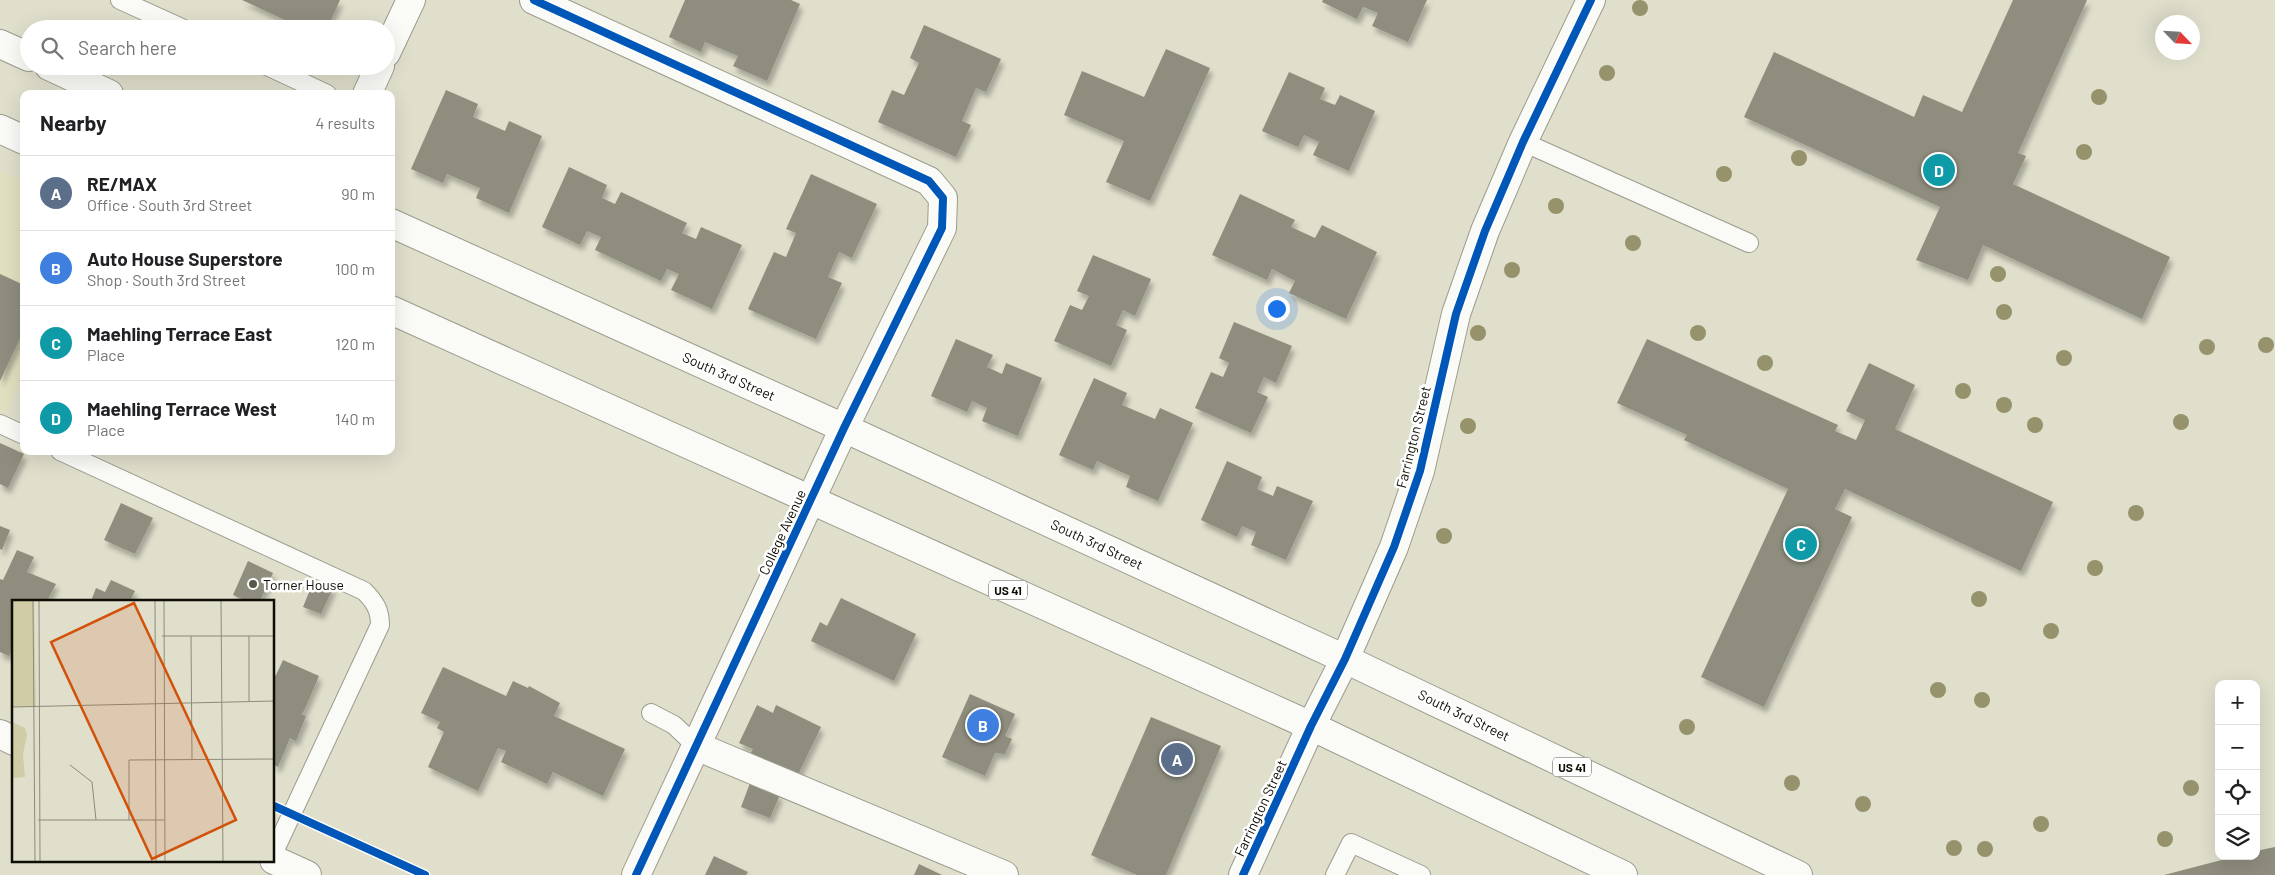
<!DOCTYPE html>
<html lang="en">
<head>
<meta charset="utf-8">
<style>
	:root { --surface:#fff; --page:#f2f2f2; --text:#202124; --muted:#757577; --line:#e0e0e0; --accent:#d93025 }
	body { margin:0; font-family:Barlow,sans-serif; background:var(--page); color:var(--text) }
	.controls { position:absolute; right:15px; bottom:15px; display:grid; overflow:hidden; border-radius:10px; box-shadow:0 5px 20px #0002 }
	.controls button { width:45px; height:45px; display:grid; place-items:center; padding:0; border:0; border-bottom:1px solid var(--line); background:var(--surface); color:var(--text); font:25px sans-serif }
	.compass { position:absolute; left:2155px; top:15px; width:45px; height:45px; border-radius:50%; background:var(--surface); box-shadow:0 5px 20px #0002; rotate:115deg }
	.you { position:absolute; left:1276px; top:308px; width:18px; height:18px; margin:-12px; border:4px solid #fff; border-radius:50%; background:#1a73e8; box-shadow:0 0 0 8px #1a73e833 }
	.badge { display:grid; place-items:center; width:32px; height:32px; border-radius:50%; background:var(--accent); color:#fff; font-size:16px; font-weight:700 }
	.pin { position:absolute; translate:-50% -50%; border:2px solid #fff; box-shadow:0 1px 5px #0006 }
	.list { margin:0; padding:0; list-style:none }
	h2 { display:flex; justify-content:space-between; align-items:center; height:65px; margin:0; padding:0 20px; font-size:21px }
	h2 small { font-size:16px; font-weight:400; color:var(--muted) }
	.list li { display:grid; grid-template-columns:32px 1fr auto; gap:15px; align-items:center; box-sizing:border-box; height:75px; padding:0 20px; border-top:1px solid var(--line) }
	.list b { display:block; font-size:19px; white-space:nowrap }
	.list p { margin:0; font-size:16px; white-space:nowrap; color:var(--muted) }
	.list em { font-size:16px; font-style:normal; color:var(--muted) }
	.icon { flex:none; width:28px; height:28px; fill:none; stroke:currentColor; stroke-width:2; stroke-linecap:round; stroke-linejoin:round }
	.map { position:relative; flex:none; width:2275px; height:875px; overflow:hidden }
	.search { position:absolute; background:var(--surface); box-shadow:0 5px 20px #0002; left:20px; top:20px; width:375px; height:55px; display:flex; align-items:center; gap:12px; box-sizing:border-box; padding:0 18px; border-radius:28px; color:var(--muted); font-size:19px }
	.panel { position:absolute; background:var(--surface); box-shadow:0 5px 20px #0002; left:20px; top:90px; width:375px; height:365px; border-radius:10px }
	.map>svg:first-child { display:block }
	.built { fill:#e1e0c0 }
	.building { fill:#8e8d7e; filter:url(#shadow) }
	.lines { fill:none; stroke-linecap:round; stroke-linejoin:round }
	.service-casing { stroke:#9c9b8d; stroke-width:20 }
	.minor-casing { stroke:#9c9b8d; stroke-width:30 }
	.tertiary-casing { stroke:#9c9b8d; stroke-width:30 }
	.trunk-casing { stroke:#9c9b8d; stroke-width:30 }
	.service { stroke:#fafaf7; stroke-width:18 }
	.minor { stroke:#fafaf7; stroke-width:28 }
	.tertiary { stroke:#fafaf7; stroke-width:28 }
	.trunk { stroke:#fafaf7; stroke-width:28 }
	.cycleway-casing { stroke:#fff; stroke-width:11 }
	.cycleway { stroke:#0057b8; stroke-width:8 }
	.tree { fill:#95926c }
	.poi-dot { fill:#58574a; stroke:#fff; stroke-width:2 }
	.labels { text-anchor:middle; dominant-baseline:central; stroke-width:5; stroke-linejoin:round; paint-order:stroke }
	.shield { fill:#fff; stroke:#57564f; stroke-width:1 }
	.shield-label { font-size:12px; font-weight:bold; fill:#0f0e04 }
	.street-label { font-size:14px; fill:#0f0e04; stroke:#fff }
	.poi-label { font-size:14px; fill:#0f0e04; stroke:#fff; text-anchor:start }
	.inset-road { fill:none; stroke:#8c8b7c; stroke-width:1 }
	.view { fill:#d2520b; fill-opacity:0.15; stroke:#d2520b; stroke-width:2.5 }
	.inset-edge { fill:none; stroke:#0f0e04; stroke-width:2.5 }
</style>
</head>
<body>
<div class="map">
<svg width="2275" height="875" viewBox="0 0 2275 875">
	<defs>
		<filter id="shadow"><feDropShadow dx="3" dy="5.5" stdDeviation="2.5" flood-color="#0004"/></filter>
	</defs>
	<rect width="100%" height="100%" fill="#e0dfcc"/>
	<polygon class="built" points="0,170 24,181 24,374 3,420 0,419"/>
	<g class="building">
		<polygon points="242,0 340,0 327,29 304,29"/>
		<polygon points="685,0 791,0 800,4 767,81 733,66 738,56 705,42 701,52 669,37"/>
		<polygon points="1323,0 1427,0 1408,42 1372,26 1378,13 1363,7 1357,19 1322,2"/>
		<polygon points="2013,0 2087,0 2018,153 2026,156 2013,184 2170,257 2142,319 1983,245 1968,280 1916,260 1940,207 1744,117 1774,52 1914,117 1923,95 1962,112"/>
		<polygon points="924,25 1001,59 986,92 976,88 962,121 971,125 956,157 878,122 892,90 904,95 919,63 910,58"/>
		<polygon points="1166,49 1210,68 1150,201 1106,182 1124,141 1064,115 1082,71 1144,97"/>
		<polygon points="1289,72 1325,88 1320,99 1335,105 1340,95 1375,111 1349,171 1313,155 1319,142 1304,135 1298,147 1262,131"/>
		<polygon points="446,90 478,104 473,117 505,131 509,121 542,136 509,213 476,198 480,188 447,174 443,183 411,169"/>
		<polygon points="569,167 607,185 602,198 615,204 621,192 687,223 682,233 696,239 701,227 742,245 712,309 671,290 679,274 667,269 661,281 595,250 601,237 587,231 580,245 542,227"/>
		<polygon points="811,174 877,204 852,258 839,252 828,277 842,283 816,339 748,309 774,252 786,257 796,233 786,229"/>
		<polygon points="1240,194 1295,220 1291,227 1315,238 1322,225 1377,252 1346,319 1289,293 1295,281 1272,269 1267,280 1212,255"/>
		<polygon points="1093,255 1151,279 1135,316 1123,310 1116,325 1127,330 1111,366 1054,341 1070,305 1082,310 1089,296 1077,291"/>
		<polygon points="0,274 24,285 24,330 0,381"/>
		<polygon points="1234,322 1292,346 1276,383 1264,377 1257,392 1268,397 1251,433 1195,408 1211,372 1223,377 1229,363 1219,358"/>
		<polygon points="956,339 993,355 987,367 1002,374 1006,363 1042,378 1018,436 982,421 987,408 972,401 967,412 931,396"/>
		<polygon points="1647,339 1838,425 1835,431 1856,440 1865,420 1846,411 1869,363 1915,385 1895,429 2053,502 2021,571 1845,489 1835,509 1852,517 1764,707 1701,677 1788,489 1684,440 1687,435 1617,403"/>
		<polygon points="1094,378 1127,393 1122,405 1155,419 1160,408 1193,423 1158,501 1126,487 1130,476 1097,461 1093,470 1059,455"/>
		<polygon points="0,443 24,454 8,488 0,484"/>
		<polygon points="1227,461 1262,477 1257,489 1273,496 1277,486 1313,501 1286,560 1251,545 1256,532 1242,526 1237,537 1201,520"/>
		<polygon points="121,503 153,518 135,554 104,540"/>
		<polygon points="0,526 10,530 2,550 0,549"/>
		<polygon points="17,550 34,557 27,572 56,584 47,601 14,601 14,646 9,656 0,652 0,579 3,580"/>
		<polygon points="248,561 273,573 260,601 246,601 233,595"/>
		<polygon points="111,580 135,591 130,601 91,601 96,588 105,592"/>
		<polygon points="314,580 333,588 321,614 303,607"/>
		<polygon points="841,598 916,634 894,681 811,641 820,622 827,626"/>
		<polygon points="283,660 319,676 304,711 301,714 306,716 296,741 290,738 278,767 274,765 274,676 276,675"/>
		<polygon points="443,667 506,696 513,681 528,688 529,686 560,703 554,716 625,749 603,796 553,772 547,784 501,762 506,751 498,748 478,791 428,767 444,732 437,728 440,722 421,713"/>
		<polygon points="970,694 1015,714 1005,736 1012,739 1005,754 995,753 985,776 942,757"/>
		<polygon points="757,705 773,713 776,705 821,727 794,783 747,760 753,749 739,743"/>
		<polygon points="1151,717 1221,746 1166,875 1137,875 1091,855"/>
		<polygon points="750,783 780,795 770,818 741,807"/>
		<polygon points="2275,847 2275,875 2164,875 2237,856 2256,856 2256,851"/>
		<polygon points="714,856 748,872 746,875 705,875"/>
		<polygon points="919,864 942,875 914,875"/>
	</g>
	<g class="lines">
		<defs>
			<g id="service">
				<polyline points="120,0 184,29"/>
				<polyline points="267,66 327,94"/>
				<polyline points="1523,142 1749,243"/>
				<polyline points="0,424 24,435"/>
				<path d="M 60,451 L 364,591 C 375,602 380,610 380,625 L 274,852"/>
				<polyline points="651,713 674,725 696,746"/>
				<polyline points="1335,875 1351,843 1421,875"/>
			</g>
			<g id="minor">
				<polyline points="534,0 929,181 943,198 942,228 844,428"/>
				<polyline points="386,53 411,0"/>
				<polyline points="367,94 380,66"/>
				<polyline points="0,734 14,741"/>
				<polyline points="696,746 1004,875"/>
				<polyline points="274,860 307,875"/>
				<polyline points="1243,875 1311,726 1345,659 1394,547 1420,471 1456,314 1485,231 1523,142 1591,0"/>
			</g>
			<polyline id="tertiary" points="636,875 844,428"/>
			<g id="trunk">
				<polyline points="0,44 29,57"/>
				<polyline points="49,66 109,94"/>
				<polyline points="0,129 24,140"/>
				<polyline points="391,223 844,428 1345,659 1798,875"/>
				<polyline points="391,310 1311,726 1623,875"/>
			</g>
		</defs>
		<use href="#service" class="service-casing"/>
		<use href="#minor" class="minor-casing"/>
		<use href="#tertiary" class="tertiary-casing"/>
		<use href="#trunk" class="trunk-casing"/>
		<use href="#service" class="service"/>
		<use href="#minor" class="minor"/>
		<use href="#tertiary" class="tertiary"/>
		<use href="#trunk" class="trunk"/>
		<defs>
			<g id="cycleway">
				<polyline points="534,0 929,181 943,198 942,228 844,428 636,875"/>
				<polyline points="274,806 425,875"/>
				<polyline points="1243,875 1311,726 1345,659 1394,547 1420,471 1456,314 1485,231 1523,142 1591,0"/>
			</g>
		</defs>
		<use href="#cycleway" class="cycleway-casing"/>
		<use href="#cycleway" class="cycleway"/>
	</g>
	<g class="tree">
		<circle cx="1640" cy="8" r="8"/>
		<circle cx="1607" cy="73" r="8"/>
		<circle cx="2099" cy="97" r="8"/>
		<circle cx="2084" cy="152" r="8"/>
		<circle cx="1799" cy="158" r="8"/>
		<circle cx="1724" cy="174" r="8"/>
		<circle cx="1556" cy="206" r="8"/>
		<circle cx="1633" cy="243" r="8"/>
		<circle cx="1512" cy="270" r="8"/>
		<circle cx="1998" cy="274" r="8"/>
		<circle cx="2004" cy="312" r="8"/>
		<circle cx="1478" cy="333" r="8"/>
		<circle cx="1698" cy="333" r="8"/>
		<circle cx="2266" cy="345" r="8"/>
		<circle cx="2207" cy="347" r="8"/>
		<circle cx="2064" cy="358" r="8"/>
		<circle cx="1765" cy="363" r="8"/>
		<circle cx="1963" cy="391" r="8"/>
		<circle cx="2004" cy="405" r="8"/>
		<circle cx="2181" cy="422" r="8"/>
		<circle cx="2035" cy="425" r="8"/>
		<circle cx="1468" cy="426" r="8"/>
		<circle cx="2136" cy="513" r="8"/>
		<circle cx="1444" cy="536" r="8"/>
		<circle cx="2095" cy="568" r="8"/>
		<circle cx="1979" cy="599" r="8"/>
		<circle cx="2051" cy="631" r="8"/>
		<circle cx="1938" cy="690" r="8"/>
		<circle cx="1982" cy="700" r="8"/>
		<circle cx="1687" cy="727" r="8"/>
		<circle cx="1792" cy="783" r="8"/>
		<circle cx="2191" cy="788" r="8"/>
		<circle cx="1863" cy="804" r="8"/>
		<circle cx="2041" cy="824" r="8"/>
		<circle cx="2165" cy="839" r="8"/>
		<circle cx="1954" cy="848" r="8"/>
		<circle cx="1985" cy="849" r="8"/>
	</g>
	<circle class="poi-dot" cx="253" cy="584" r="5"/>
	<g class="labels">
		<g class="shield">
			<rect x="989" y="580.5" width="38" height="19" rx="4"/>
			<rect x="1553" y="757.5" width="38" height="19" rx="4"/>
		</g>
		<g class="shield-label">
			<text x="1008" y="590">US 41</text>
			<text x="1572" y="767">US 41</text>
		</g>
		<g class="street-label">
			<text transform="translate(729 376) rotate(24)">South 3rd Street</text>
			<text transform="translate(1413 437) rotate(-76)">Farrington Street</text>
			<text transform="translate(782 532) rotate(-65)">College Avenue</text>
			<text transform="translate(1097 544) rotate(25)">South 3rd Street</text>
			<text transform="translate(1464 715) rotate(26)">South 3rd Street</text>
			<text transform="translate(1260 808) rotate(-65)">Farrington Street</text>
		</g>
		<g class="poi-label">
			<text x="263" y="584">Torner House</text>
		</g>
	</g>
	<g transform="translate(12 600)">
		<rect width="262" height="262" fill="#e0dfcc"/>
		<path d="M 0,0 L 22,0 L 24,107 L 0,107 ZM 0,122 L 13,128 L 15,135 L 11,154 L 13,177 L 0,178 Z" fill="#d0cda6"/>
		<path class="inset-road" d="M 21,0 L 23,262M 27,0 L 28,262M 143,0 L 144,262M 152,0 L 153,262M 209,0 L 211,262M 150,36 L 263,36M 179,36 L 180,160M 237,101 L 237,36M 0,107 L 263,101M 58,165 L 80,182 L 84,220M 26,220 L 152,220M 117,220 L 117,160 L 263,159"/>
		<path class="view" d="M 122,3 L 224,220 L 140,259 L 39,42 Z"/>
		<rect width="262" height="262" class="inset-edge"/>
	</g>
</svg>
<div class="controls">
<button>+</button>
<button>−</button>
<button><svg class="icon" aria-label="locate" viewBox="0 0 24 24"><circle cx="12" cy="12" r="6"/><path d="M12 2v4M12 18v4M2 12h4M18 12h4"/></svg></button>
<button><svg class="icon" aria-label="layers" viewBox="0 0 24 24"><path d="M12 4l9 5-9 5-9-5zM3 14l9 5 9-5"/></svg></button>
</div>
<svg class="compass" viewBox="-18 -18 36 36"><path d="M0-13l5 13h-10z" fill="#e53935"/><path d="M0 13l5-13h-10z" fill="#757577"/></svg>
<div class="you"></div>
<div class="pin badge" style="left:1177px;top:759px;background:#5c6f8a">A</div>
<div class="pin badge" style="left:983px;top:725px;background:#3f7fe0">B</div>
<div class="pin badge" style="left:1801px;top:544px;background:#0f9aa8">C</div>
<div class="pin badge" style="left:1939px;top:170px;background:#0f9aa8">D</div>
<div class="search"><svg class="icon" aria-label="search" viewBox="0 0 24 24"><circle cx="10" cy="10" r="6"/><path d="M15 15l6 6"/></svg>Search here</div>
<section class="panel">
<h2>Nearby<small>4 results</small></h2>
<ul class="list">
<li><span class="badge" style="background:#5c6f8a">A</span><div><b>RE/MAX</b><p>Office · South 3rd Street</p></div><em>90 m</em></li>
<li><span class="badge" style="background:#3f7fe0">B</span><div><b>Auto House Superstore</b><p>Shop · South 3rd Street</p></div><em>100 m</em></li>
<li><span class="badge" style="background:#0f9aa8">C</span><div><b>Maehling Terrace East</b><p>Place</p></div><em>120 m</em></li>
<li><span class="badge" style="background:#0f9aa8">D</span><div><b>Maehling Terrace West</b><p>Place</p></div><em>140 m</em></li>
</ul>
</section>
</div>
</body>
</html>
